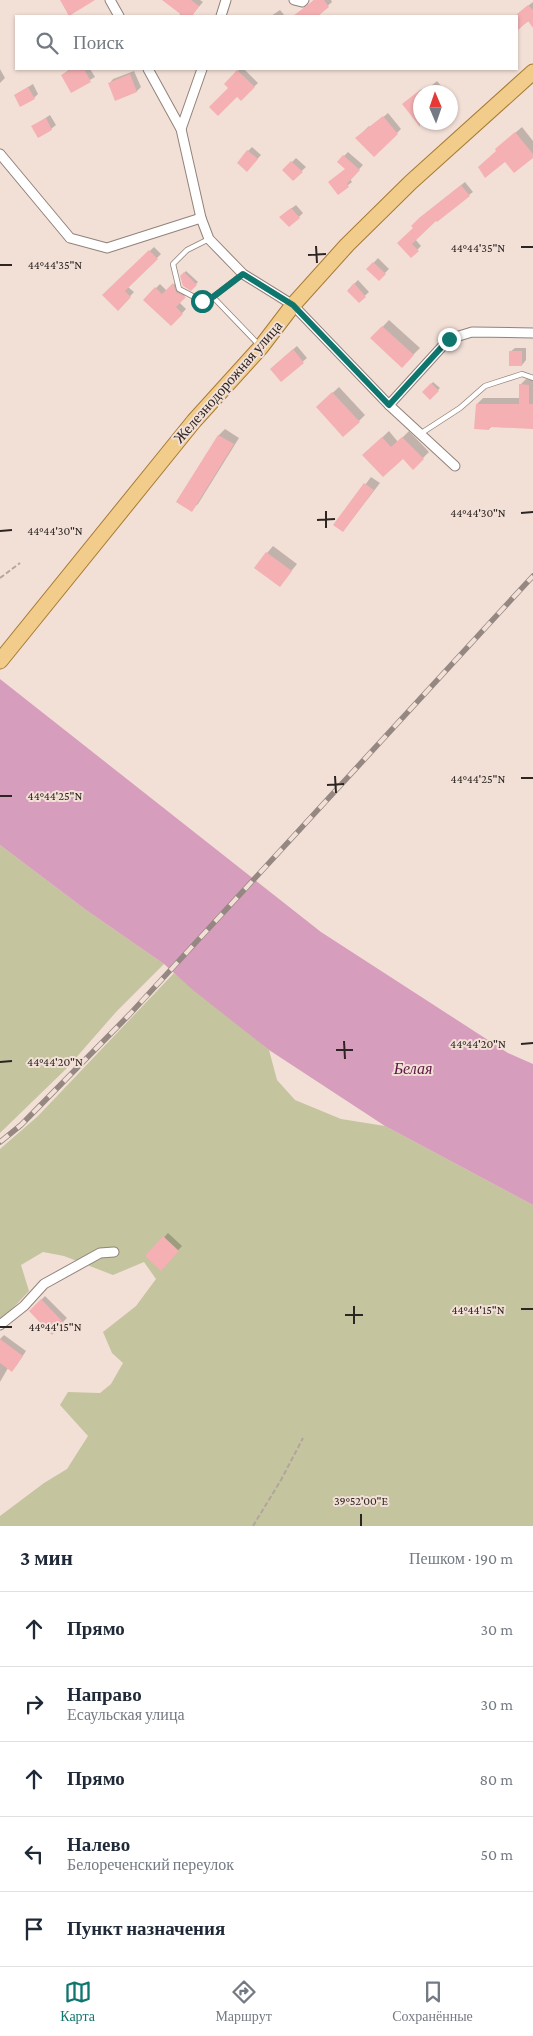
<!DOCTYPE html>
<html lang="ru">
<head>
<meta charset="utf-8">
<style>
	:root { --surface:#fff; --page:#f2f2f3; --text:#1f2937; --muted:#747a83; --line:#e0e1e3; --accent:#0f766e }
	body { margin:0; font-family:"Crimson Pro",serif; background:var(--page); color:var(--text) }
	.compass { position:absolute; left:413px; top:85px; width:45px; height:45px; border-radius:50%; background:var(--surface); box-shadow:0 1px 4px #0004; rotate:358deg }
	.stop { position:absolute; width:15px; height:15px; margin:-11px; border:4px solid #0f766e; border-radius:50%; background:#fff }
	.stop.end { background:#0f766e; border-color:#fff; box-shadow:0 1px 5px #0008 }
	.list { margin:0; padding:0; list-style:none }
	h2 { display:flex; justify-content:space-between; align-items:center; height:65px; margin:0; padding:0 20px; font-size:21px }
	h2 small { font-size:16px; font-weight:400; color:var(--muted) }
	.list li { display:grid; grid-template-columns:32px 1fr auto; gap:15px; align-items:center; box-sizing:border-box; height:75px; padding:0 20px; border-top:1px solid var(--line) }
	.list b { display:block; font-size:19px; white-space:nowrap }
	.list p { margin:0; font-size:16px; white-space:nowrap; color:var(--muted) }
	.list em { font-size:16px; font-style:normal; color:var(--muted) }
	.icon { flex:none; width:28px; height:28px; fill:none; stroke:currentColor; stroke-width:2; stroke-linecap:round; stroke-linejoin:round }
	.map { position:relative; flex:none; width:533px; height:1526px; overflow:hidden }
	.search { position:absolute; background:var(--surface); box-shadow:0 1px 4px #0004; left:15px; right:15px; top:15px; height:55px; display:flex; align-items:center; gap:12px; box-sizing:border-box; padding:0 18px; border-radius:0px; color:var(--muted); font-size:19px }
	.sheet { height:440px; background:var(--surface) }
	nav { display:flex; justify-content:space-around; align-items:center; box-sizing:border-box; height:70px; border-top:1px solid var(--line); background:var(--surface); font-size:14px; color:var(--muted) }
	nav a { display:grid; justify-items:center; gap:2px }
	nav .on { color:var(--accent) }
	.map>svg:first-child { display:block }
	.green { fill:#c4c49f }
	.water { fill:#d79dbc }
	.shadow { fill:#0003 }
	.building { fill:#f4b0b3 }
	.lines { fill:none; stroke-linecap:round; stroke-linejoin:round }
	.lane-casing { stroke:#92827a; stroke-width:6 }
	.street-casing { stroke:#92827a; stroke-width:11 }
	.primary-casing { stroke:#a77b34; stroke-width:17 }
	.path { stroke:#b3a49d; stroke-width:2; stroke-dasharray:5 2.5; stroke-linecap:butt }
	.lane { stroke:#fff; stroke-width:4.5 }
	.street { stroke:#fff; stroke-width:9 }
	.primary { stroke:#f2cc8b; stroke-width:15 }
	.rail-casing { stroke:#958882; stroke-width:5.5 }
	.rail { stroke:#f2e0d7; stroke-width:4; stroke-dasharray:11; stroke-linecap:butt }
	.route { stroke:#0f766e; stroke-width:6 }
	.ticks { fill:none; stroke:#2c2522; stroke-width:2 }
	.labels { text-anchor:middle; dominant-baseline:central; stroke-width:4; stroke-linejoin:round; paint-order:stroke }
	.street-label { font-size:15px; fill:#2c2522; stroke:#f2e0d7 }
	.water-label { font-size:16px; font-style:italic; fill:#5b1742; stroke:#f2e0d7 }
	.ticks-label { font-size:12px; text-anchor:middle; fill:#2c2522; stroke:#f2e0d7; stroke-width:4; stroke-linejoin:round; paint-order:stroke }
</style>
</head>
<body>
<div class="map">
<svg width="533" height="1526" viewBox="0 0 533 1526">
	<rect width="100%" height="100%" fill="#f2e0d7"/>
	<g class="green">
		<polygon points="0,845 86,910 164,964 116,1012 67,1068 0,1133"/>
		<polygon points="174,973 269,1050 277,1080 295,1100 341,1119 385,1126 533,1205 533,1526 0,1526 0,1516 44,1483 67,1469 88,1436 60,1405 68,1392 100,1393 111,1384 123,1363 112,1353 103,1332 136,1306 156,1279 144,1262 113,1275 64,1256 43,1252 21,1265 29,1291 13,1308 0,1319 0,1149 38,1116"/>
	</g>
	<polygon class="water" points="0,679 321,932 508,1053 533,1064 533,1205 385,1126 269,1050 193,990 164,964 86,910 0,845"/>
	<g class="shadow">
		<polygon points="172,0 200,0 203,2 191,16 179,16 181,13"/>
		<polygon points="314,0 331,0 332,2 316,16 302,16 299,13"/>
		<polygon points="533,2 533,18 517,29 517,16 515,16"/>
		<polygon points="280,10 285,16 271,16"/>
		<polygon points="0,69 5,78 0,83"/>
		<polygon points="70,69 90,69 95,77 71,91 62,75"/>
		<polygon points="240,69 244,69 258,83 241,99 225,84"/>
		<polygon points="134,71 141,87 137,91 116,99 109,84 113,79"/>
		<polygon points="437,81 446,92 420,92 420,116 416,120 408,100 422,89 424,92"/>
		<polygon points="33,84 38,94 34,98 15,95"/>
		<polygon points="388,113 401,129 374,156 357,138 369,126 371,128"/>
		<polygon points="50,115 56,125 51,129 33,126"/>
		<polygon points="522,127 533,141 533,156 505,160 497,151 502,144"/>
		<polygon points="252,147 261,155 251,166 248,151"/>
		<polygon points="348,152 363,165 350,179 352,182 338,193 346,168 344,156"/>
		<polygon points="296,158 306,167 293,179 284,170"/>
		<polygon points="465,182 473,192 436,219 415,239 421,246 411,256 398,243 415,228 425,214"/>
		<polygon points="296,205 303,213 299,217 285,213"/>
		<polygon points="154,247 161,254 128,287 134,292 118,309 104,295"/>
		<polygon points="378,258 389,269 379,279 368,269"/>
		<polygon points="186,271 198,282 191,289 181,276"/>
		<polygon points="178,280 180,288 188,292 179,302 186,309 171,325 144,300 160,284 167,291"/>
		<polygon points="358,280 369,292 359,301 348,290"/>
		<polygon points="389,320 420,348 402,366 372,338"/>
		<polygon points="297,346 307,358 281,380 275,365"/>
		<polygon points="515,348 526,348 526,360 522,365 510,352"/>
		<polygon points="526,379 533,380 533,428 492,426 489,429 477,404 483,398 520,398 520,385"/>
		<polygon points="433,382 440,388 430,398 424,392"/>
		<polygon points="339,387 365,415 359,421 324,401"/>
		<polygon points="225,429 239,438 198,504 191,510 177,501 219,435"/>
		<polygon points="389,431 398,442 409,431 429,452 413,468 403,457 364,455"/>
		<polygon points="371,477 380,483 343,531 335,525"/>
		<polygon points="273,546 297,564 280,585 267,553"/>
		<polygon points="168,1233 182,1246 161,1269 147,1256"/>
		<polygon points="45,1296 67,1318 52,1333 30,1311"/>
		<polygon points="4,1335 26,1351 16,1366 8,1368 0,1382 0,1339"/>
	</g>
	<g class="building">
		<polygon points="60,0 95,0 69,16"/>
		<polygon points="162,0 191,0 199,6 192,16 183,16"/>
		<polygon points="314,0 324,0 329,7 318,16 293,16"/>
		<polygon points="528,5 533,10 533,28 528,21 517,31 517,14"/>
		<polygon points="72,69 84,69 91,82 71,93 61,75"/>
		<polygon points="237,70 255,87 241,101 237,97 218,116 209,107 228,88 224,84"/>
		<polygon points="130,74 137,92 115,101 108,83"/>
		<polygon points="28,87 35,99 20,107 14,95"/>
		<polygon points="420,90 420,127 402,104"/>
		<polygon points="383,116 398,134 374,157 355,138"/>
		<polygon points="46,118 52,130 38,138 31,126"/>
		<polygon points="515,132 533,154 533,158 514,173 505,162 485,178 478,167 496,151 495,149"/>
		<polygon points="247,150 258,159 247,172 237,163"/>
		<polygon points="343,155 360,170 347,184 349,187 338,195 328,182 345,169 337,162"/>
		<polygon points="291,161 303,172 293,181 282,170"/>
		<polygon points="461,185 470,196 437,222 436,221 412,244 419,251 411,258 397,243 413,228 411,226 419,218"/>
		<polygon points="291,208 300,218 289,227 279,217"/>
		<polygon points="149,250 158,259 125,291 131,297 118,311 102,295"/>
		<polygon points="373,262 386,274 379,281 366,269"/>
		<polygon points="184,272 197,285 191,291 183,286 180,276"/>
		<polygon points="173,283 176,292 186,297 176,307 183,314 171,326 143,300 155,287 162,294"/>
		<polygon points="354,283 366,297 359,303 347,291"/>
		<polygon points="382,326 414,355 402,368 370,338"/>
		<polygon points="293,349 304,363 281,382 270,369"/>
		<rect x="509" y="351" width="13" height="15"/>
		<polygon points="431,383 439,391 430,400 422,392"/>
		<polygon points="519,384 529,385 529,404 533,404 533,429 489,427 489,430 474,429 476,404 519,404"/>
		<polygon points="332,392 360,422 343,437 316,407"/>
		<polygon points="218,435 234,444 192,512 176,502"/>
		<polygon points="382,437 391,447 402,437 424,459 413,470 403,459 383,477 362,455"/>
		<polygon points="364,483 374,490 343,532 333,525"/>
		<polygon points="266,552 292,571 280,587 254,568"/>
		<polygon points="163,1236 179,1251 161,1271 145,1256"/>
		<polygon points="41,1299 64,1323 52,1335 29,1311"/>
		<polygon points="0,1339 23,1356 12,1372 0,1363"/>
	</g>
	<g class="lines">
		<defs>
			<g id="lane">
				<polyline points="209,239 187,250 173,264 179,289 202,301 213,297 259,345"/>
				<polyline points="213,297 243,274"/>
				<polyline points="420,434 460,408 485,386 522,374 533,378"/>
			</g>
			<g id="street">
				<polyline points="110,0 119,16"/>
				<polyline points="294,0 302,2 304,0"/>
				<polyline points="221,16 226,0"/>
				<polyline points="148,69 181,129 201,218 209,239 243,274 293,305 389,405 455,466"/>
				<polyline points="181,129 202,69"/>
				<polyline points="0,154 70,238 107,248 201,218"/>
				<polyline points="389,405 449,339 472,332 533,333"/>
				<polyline points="0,1325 24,1306 44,1284 100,1253 114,1252"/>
			</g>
			<polyline id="primary" points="0,661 194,421 261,347 293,305 347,245 411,182 533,72"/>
		</defs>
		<use href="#lane" class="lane-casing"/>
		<use href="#street" class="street-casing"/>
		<use href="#primary" class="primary-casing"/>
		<g class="path">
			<polyline points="0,578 20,563"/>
			<polyline points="253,1526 281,1480 303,1438"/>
		</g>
		<use href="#lane" class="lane"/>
		<use href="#street" class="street"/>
		<use href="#primary" class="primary"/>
		<defs>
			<polyline id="rail" points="0,1142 21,1125 130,1014 533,576"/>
		</defs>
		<use href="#rail" class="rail-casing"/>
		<use href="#rail" class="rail"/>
	</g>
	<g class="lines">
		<polyline class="route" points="202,301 213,297 243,274 293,305 389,405 449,339"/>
	</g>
	<path class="ticks" d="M 316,246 L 317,263M 521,247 L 533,247M 308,255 L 326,254M 0,265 L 12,265M 326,511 L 326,528M 521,513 L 533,512M 317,520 L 335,519M 0,531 L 12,530M 335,776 L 336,793M 521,778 L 533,778M 327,785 L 344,784M 0,796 L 12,796M 344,1041 L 345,1059M 521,1044 L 533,1043M 336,1050 L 353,1050M 0,1062 L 12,1061M 354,1306 L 354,1324M 521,1309 L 533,1309M 345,1315 L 363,1315M 0,1327 L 12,1327M 361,1514 L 361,1526"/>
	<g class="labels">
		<g class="street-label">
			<text transform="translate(228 382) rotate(-49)">Железнодорожная улица</text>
		</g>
		<g class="water-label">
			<text x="413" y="1068">Белая</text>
		</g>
	</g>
	<g class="ticks-label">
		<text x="478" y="252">44°44'35"N</text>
		<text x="55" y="269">44°44'35"N</text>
		<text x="478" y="517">44°44'30"N</text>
		<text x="55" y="535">44°44'30"N</text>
		<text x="478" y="783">44°44'25"N</text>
		<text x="55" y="800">44°44'25"N</text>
		<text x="478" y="1048">44°44'20"N</text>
		<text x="55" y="1066">44°44'20"N</text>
		<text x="478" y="1314">44°44'15"N</text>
		<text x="55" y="1331">44°44'15"N</text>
		<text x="361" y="1505">39°52'00"E</text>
	</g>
</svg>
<svg class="compass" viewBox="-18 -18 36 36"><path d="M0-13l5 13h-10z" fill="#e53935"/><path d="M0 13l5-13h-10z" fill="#747a83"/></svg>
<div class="stop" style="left:202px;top:301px"></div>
<div class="stop end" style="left:449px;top:339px"></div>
<div class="search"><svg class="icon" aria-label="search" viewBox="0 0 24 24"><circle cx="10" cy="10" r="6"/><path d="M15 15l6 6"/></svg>Поиск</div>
</div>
<section class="sheet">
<h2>3 мин<small>Пешком · 190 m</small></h2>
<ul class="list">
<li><svg class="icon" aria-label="ahead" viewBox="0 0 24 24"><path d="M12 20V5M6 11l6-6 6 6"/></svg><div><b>Прямо</b></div><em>30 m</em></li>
<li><svg class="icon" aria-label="right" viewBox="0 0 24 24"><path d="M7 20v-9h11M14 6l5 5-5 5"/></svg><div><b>Направо</b><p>Есаульская улица</p></div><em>30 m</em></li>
<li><svg class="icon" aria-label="ahead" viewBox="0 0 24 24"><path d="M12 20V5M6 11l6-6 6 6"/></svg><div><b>Прямо</b></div><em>80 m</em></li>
<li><svg class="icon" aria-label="left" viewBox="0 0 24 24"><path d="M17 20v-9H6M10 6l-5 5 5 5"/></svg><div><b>Налево</b><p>Белореченский переулок</p></div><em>50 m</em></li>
<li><svg class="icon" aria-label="arrive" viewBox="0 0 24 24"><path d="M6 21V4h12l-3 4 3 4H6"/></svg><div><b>Пункт назначения</b></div></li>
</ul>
</section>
<nav>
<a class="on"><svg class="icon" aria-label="map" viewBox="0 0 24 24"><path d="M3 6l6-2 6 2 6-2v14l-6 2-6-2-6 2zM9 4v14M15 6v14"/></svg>Карта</a>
<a><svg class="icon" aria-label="directions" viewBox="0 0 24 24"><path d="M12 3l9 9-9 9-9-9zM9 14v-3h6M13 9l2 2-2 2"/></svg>Маршрут</a>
<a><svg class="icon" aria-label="saved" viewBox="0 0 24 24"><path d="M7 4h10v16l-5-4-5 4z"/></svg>Сохранённые</a>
</nav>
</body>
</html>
